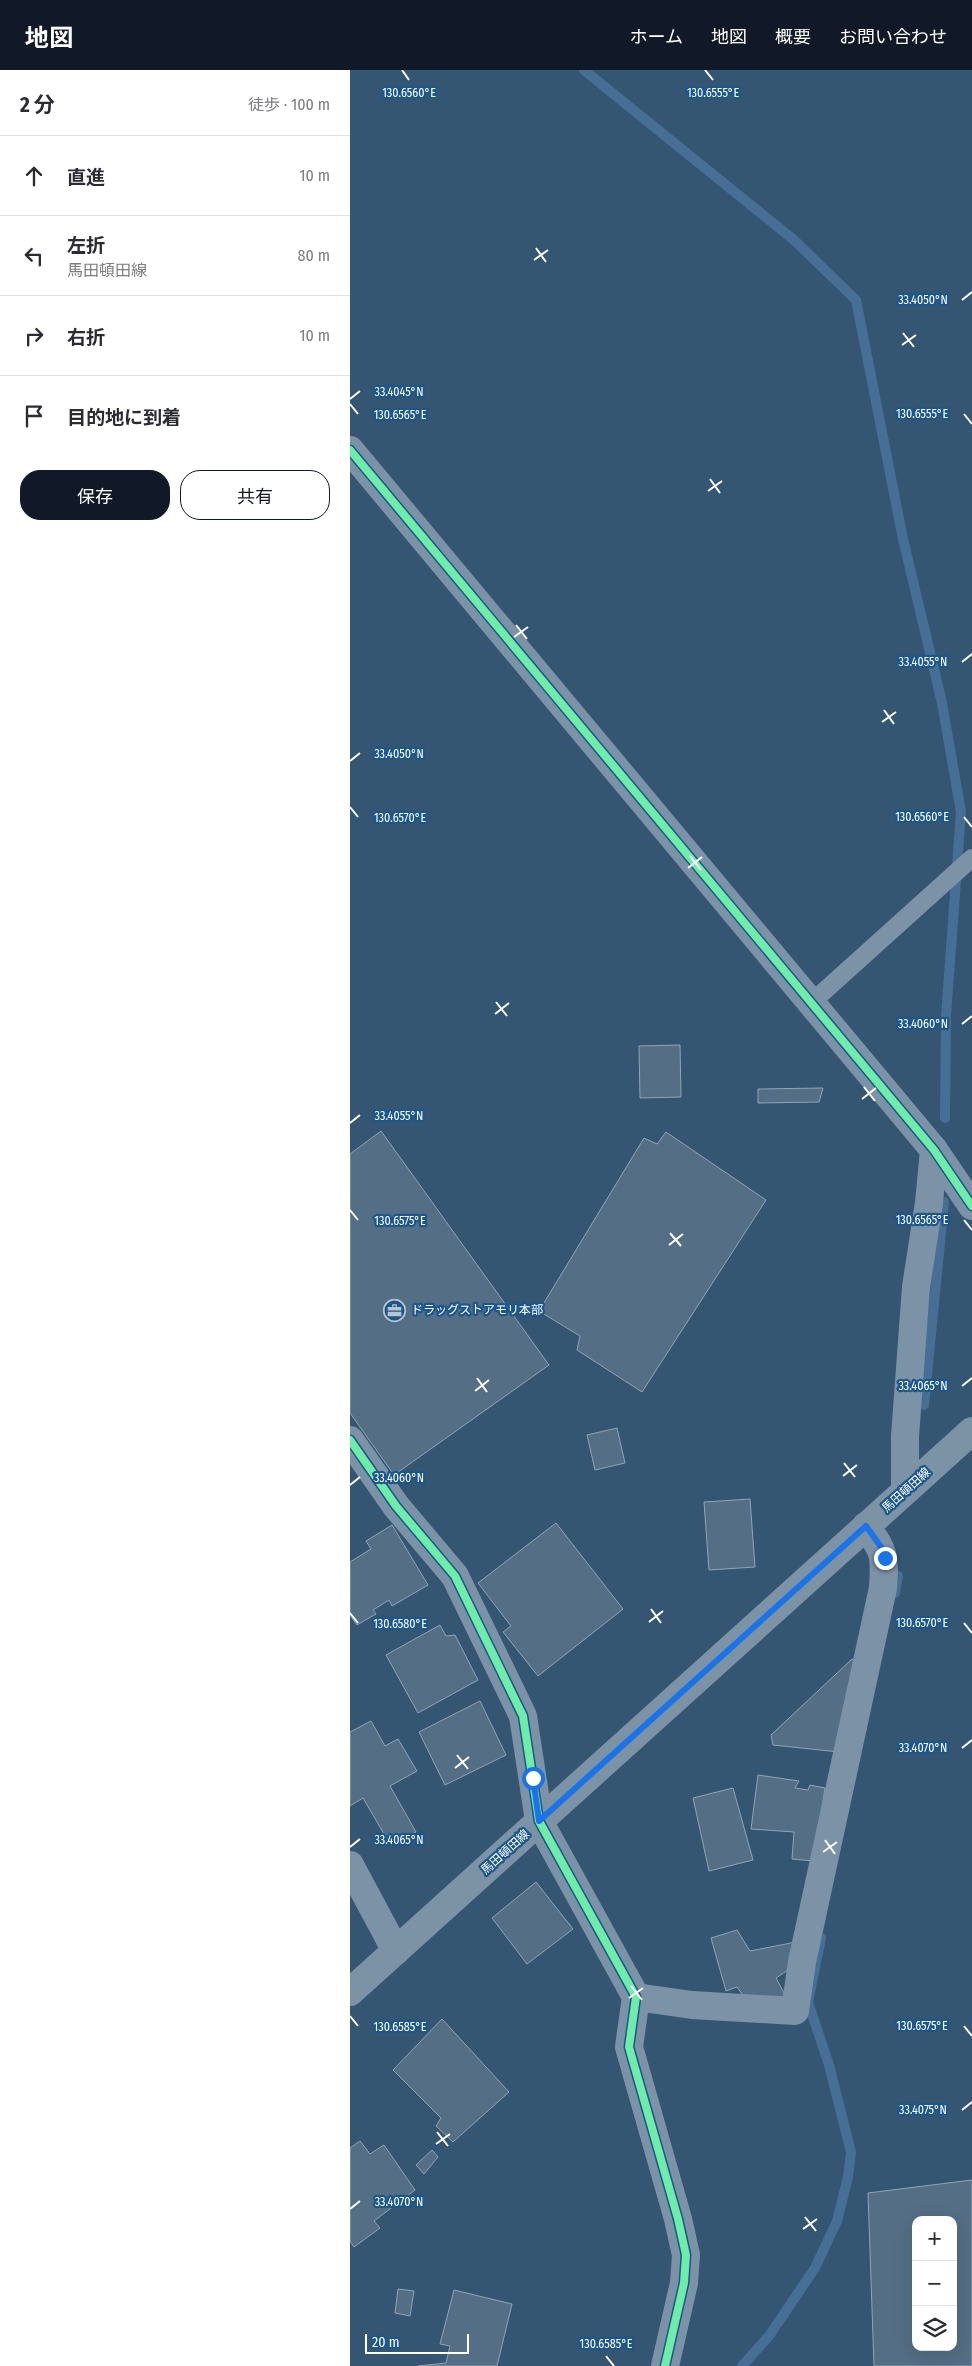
<!DOCTYPE html>
<html lang="ja">
<head>
<meta charset="utf-8">
<style>
	:root { --surface:#fff; --page:#f2f2f3; --text:#2b2b33; --muted:#7c7c81; --line:#e1e1e2; --accent:#111827 }
	body { margin:0; font-family:"Fira Sans Condensed","Noto Sans JP",sans-serif; background:var(--page); color:var(--text) }
	.controls { position:absolute; right:15px; bottom:15px; display:grid; overflow:hidden; border-radius:10px; box-shadow:0 5px 20px #0002 }
	.controls button { width:45px; height:45px; display:grid; place-items:center; padding:0; border:0; border-bottom:1px solid var(--line); background:var(--surface); color:var(--text); font:25px sans-serif }
	.scale { position:absolute; left:15px; bottom:12px; width:104px; box-sizing:border-box; padding-left:5px; border:2px solid #fff; border-top:0; font-size:14px; line-height:18px; white-space:nowrap; color:#fff; -webkit-text-stroke:4px #1c578c; paint-order:stroke }
	.stop { position:absolute; width:15px; height:15px; margin:-11px; border:4px solid #1a73e8; border-radius:50%; background:#fff }
	.stop.end { background:#1a73e8; border-color:#fff; box-shadow:0 1px 5px #0008 }
	.list { margin:0; padding:0; list-style:none }
	h2 { display:flex; justify-content:space-between; align-items:center; height:65px; margin:0; padding:0 20px; font-size:21px }
	h2 small { font-size:16px; font-weight:400; color:var(--muted) }
	.list li { display:grid; grid-template-columns:32px 1fr auto; gap:15px; align-items:center; box-sizing:border-box; height:80px; padding:0 20px; border-top:1px solid var(--line) }
	.list b { display:block; font-size:19px; white-space:nowrap }
	.list p { margin:0; font-size:16px; white-space:nowrap; color:var(--muted) }
	.list em { font-size:16px; font-style:normal; color:var(--muted) }
	.actions { display:flex; gap:10px; padding:15px 20px }
	.actions a { flex:1; padding:11px 0; border:1px solid var(--accent); border-radius:20px; text-align:center; font-size:18px; color:var(--accent) }
	.actions .main { background:var(--accent); color:#fff }
	.icon { flex:none; width:28px; height:28px; fill:none; stroke:currentColor; stroke-width:2; stroke-linecap:round; stroke-linejoin:round }
	.map { position:relative; flex:none; width:622px; height:2296px; overflow:hidden }
	header { display:flex; align-items:center; gap:30px; box-sizing:border-box; height:70px; padding:0 25px; background:var(--accent); color:#fff }
	header strong { font-size:24px }
	nav { display:flex; gap:28px; margin-inline-start:auto; font-size:18px }
	main { display:flex }
	aside { flex:1; background:var(--surface) }
	.map>svg:first-child { display:block }
	.lines { fill:none; stroke-linecap:round; stroke-linejoin:round }
	.stream { stroke:#476f96; stroke-width:10 }
	.building { fill:#546e85; stroke:#91a4b5; fill-rule:evenodd }
	.service { stroke:#7c93a7; stroke-width:18 }
	.minor { stroke:#7c93a7; stroke-width:28 }
	.tertiary { stroke:#7c93a7; stroke-width:28 }
	.primary { stroke:#7c92a5; stroke-width:28 }
	.cycleway-casing { stroke:#1c578c; stroke-width:11 }
	.cycleway { stroke:#6deda7; stroke-width:8 }
	.route { stroke:#1a73e8; stroke-width:6 }
	.ticks { fill:none; stroke:#fff; stroke-width:2 }
	.labels { text-anchor:middle; dominant-baseline:central; stroke-width:4.5; stroke-linejoin:round; paint-order:stroke }
	.poi-label { font-size:12px; fill:#fff; stroke:#1c578c; text-anchor:start }
	.street-label { font-size:12px; fill:#fff; stroke:#1c578c }
	.ticks-label { font-size:12px; text-anchor:middle; fill:#fff; stroke:#1c578c; stroke-width:4.5; stroke-linejoin:round; paint-order:stroke }
</style>
</head>
<body>
<header>
<strong>地図</strong>
<nav><a>ホーム</a><a>地図</a><a>概要</a><a>お問い合わせ</a></nav>
</header>
<main>
<aside>
<h2>2 分<small>徒歩 · 100 m</small></h2>
<ul class="list">
<li><svg class="icon" aria-label="ahead" viewBox="0 0 24 24"><path d="M12 20V5M6 11l6-6 6 6"/></svg><div><b>直進</b></div><em>10 m</em></li>
<li><svg class="icon" aria-label="left" viewBox="0 0 24 24"><path d="M17 20v-9H6M10 6l-5 5 5 5"/></svg><div><b>左折</b><p>馬田頓田線</p></div><em>80 m</em></li>
<li><svg class="icon" aria-label="right" viewBox="0 0 24 24"><path d="M7 20v-9h11M14 6l5 5-5 5"/></svg><div><b>右折</b></div><em>10 m</em></li>
<li><svg class="icon" aria-label="arrive" viewBox="0 0 24 24"><path d="M6 21V4h12l-3 4 3 4H6"/></svg><div><b>目的地に到着</b></div></li>
</ul>
<div class="actions"><a class="main">保存</a><a>共有</a></div>
</aside>
<div class="map">
<svg width="622" height="2296" viewBox="0 0 622 2296">
	<rect width="100%" height="100%" fill="#355673"/>
	<g class="lines">
		<g class="stream">
			<polyline points="234,0 444,170 506,230 553,469 592,633 611,742 596,946 595,1048"/>
			<polyline points="574,1335 594,1132"/>
			<polyline points="545,1523 548,1506"/>
			<polyline points="392,2296 419,2266 465,2198 487,2151 498,2107 501,2082 479,1995 458,1932 471,1868"/>
		</g>
	</g>
	<g class="building">
		<polygon points="330,975 331,1027 290,1028 289,976"/>
		<polygon points="473,1018 469,1032 408,1033 408,1019"/>
		<polygon points="31,1061 199,1295 44,1405 0,1343 0,1084"/>
		<polygon points="316,1062 416,1130 292,1322 227,1280 230,1266 189,1241 294,1068 307,1074"/>
		<polygon points="267,1358 275,1393 245,1400 237,1365"/>
		<polygon points="400,1429 405,1497 359,1500 354,1432"/>
		<polygon points="206,1453 273,1539 188,1606 153,1562 161,1556 128,1513"/>
		<polygon points="42,1455 78,1515 42,1536 39,1530 23,1540 26,1544 7,1555 0,1545 0,1492 21,1479 16,1471"/>
		<polygon points="90,1555 96,1566 105,1565 128,1610 68,1643 36,1585"/>
		<polygon points="502,1589 505,1593 489,1682 423,1675 421,1665"/>
		<polygon points="130,1631 156,1685 95,1715 69,1662"/>
		<polygon points="21,1651 35,1676 48,1669 67,1701 40,1716 66,1762 41,1776 13,1728 0,1736 0,1662"/>
		<polygon points="408,1705 449,1711 445,1718 458,1720 460,1715 475,1718 464,1791 442,1789 444,1762 401,1759"/>
		<polygon points="383,1718 403,1790 359,1801 343,1728"/>
		<polygon points="186,1812 223,1859 177,1894 142,1848"/>
		<polygon points="387,1860 400,1881 446,1872 441,1898 426,1908 438,1930 397,1931 387,1917 376,1921 361,1868"/>
		<polygon points="92,1949 159,2022 103,2072 86,2056 91,2048 43,2000"/>
		<polygon points="10,2071 20,2084 34,2075 65,2120 24,2151 30,2158 4,2177 0,2171 0,2078"/>
		<polygon points="82,2080 88,2087 74,2104 66,2095"/>
		<path d="M 622,2110 L 622,2296 L 524,2296 L 518,2123 ZM 566,2150 L 603,2150 L 603,2277 L 566,2277 Z"/>
		<polygon points="48,2219 64,2221 60,2246 45,2243"/>
		<polygon points="104,2220 162,2234 147,2296 68,2296 96,2293 100,2276 90,2274"/>
	</g>
	<g class="lines">
		<polyline class="service" points="461,933 622,788"/>
		<g class="minor">
			<polyline points="0,1370 46,1436 105,1506 173,1646 189,1751 286,1927 279,1977 328,2149 336,2185 334,2213 315,2296"/>
			<polyline points="555,1421 555,1366 566,1217 579,1133 584,1080"/>
			<polyline points="0,1795 46,1881"/>
			<path d="M 286,1927 L 342,1935 L 445,1941 L 452,1892 L 533,1518 C 535,1485 535,1483 516,1456"/>
		</g>
		<polyline class="tertiary" points="0,380 584,1080 622,1136"/>
		<polyline class="primary" points="0,1922 622,1361"/>
		<defs>
			<g id="cycleway">
				<polyline points="0,380 584,1080 622,1136"/>
				<polyline points="0,1370 46,1436 105,1506 173,1646 189,1751 286,1927 279,1977 328,2149 336,2185 334,2213 315,2296"/>
			</g>
		</defs>
		<use href="#cycleway" class="cycleway-casing"/>
		<use href="#cycleway" class="cycleway"/>
	</g>
	<g class="lines">
		<polyline class="route" points="183,1708 189,1751 516,1456 531,1477 535,1488"/>
	</g>
	<path class="ticks" d="M 52,0 L 59,10M 355,0 L 363,10M 186,178 L 196,192M 184,190 L 198,180M 612,230 L 622,222M 553,263 L 564,277M 552,275 L 566,265M 0,329 L 10,321M 0,334 L 8,344M 614,344 L 622,354M 360,409 L 370,423M 358,421 L 372,411M 166,555 L 177,569M 164,567 L 178,557M 612,592 L 622,584M 534,640 L 544,654M 532,652 L 546,642M 0,691 L 10,683M 0,737 L 8,747M 614,747 L 622,757M 340,786 L 351,800M 338,798 L 352,787M 146,932 L 157,946M 145,944 L 159,933M 612,954 L 622,946M 514,1017 L 525,1031M 512,1029 L 526,1018M 0,1053 L 10,1045M 0,1140 L 8,1150M 614,1150 L 622,1160M 320,1163 L 331,1176M 319,1175 L 333,1164M 127,1308 L 137,1322M 612,1316 L 622,1308M 125,1321 L 139,1310M 494,1393 L 505,1407M 493,1406 L 507,1395M 0,1415 L 10,1407M 301,1539 L 311,1553M 0,1543 L 8,1553M 299,1552 L 313,1541M 614,1553 L 622,1563M 612,1678 L 622,1670M 107,1685 L 118,1699M 105,1698 L 119,1687M 475,1770 L 485,1784M 0,1777 L 10,1769M 473,1782 L 487,1772M 281,1916 L 292,1930M 279,1928 L 293,1918M 0,1946 L 8,1956M 614,1956 L 622,1966M 612,2040 L 622,2032M 87,2062 L 98,2076M 86,2074 L 100,2064M 0,2139 L 10,2131M 455,2147 L 466,2161M 453,2159 L 467,2149M 256,2286 L 264,2296"/>
	<defs>
		<symbol id="office-ring" viewBox="-11 -11 22 22"><circle r="9.5" fill="#1c578c" stroke="#b8c4ce" stroke-width="1.5"/><path d="M-6-3h4V-5.5h4V-3h4V5H-6ZM-1-4.5V-3h2v-1.5ZM-6 0V1H6V0Z" fill="#b8c4ce"/></symbol>
	</defs>
	<g fill-rule="evenodd">
		<use href="#office-ring" x="32" y="1228" width="25" height="25"/>
	</g>
	<g class="labels">
		<g class="poi-label">
			<text x="61" y="1240">ドラッグストアモリ本部</text>
		</g>
		<g class="street-label">
			<text transform="translate(556 1420) rotate(-42)">馬田頓田線</text>
			<text transform="translate(155 1782) rotate(-42)">馬田頓田線</text>
		</g>
	</g>
	<g class="ticks-label">
		<text x="59" y="27">130.6560°E</text>
		<text x="363" y="27">130.6555°E</text>
		<text x="573" y="234">33.4050°N</text>
		<text x="49" y="326">33.4045°N</text>
		<text x="572" y="348">130.6555°E</text>
		<text x="50" y="349">130.6565°E</text>
		<text x="573" y="596">33.4055°N</text>
		<text x="49" y="688">33.4050°N</text>
		<text x="572" y="751">130.6560°E</text>
		<text x="50" y="752">130.6570°E</text>
		<text x="573" y="958">33.4060°N</text>
		<text x="49" y="1050">33.4055°N</text>
		<text x="572" y="1154">130.6565°E</text>
		<text x="50" y="1155">130.6575°E</text>
		<text x="573" y="1320">33.4065°N</text>
		<text x="49" y="1412">33.4060°N</text>
		<text x="572" y="1557">130.6570°E</text>
		<text x="50" y="1558">130.6580°E</text>
		<text x="573" y="1682">33.4070°N</text>
		<text x="49" y="1774">33.4065°N</text>
		<text x="572" y="1960">130.6575°E</text>
		<text x="50" y="1961">130.6585°E</text>
		<text x="573" y="2044">33.4075°N</text>
		<text x="49" y="2136">33.4070°N</text>
		<text x="256" y="2278">130.6585°E</text>
	</g>
</svg>
<div class="controls">
<button>+</button>
<button>−</button>
<button><svg class="icon" aria-label="layers" viewBox="0 0 24 24"><path d="M12 4l9 5-9 5-9-5zM3 14l9 5 9-5"/></svg></button>
</div>
<div class="scale">20 m</div>
<div class="stop" style="left:183px;top:1708px"></div>
<div class="stop end" style="left:535px;top:1488px"></div>
</div>
</main>
</body>
</html>
